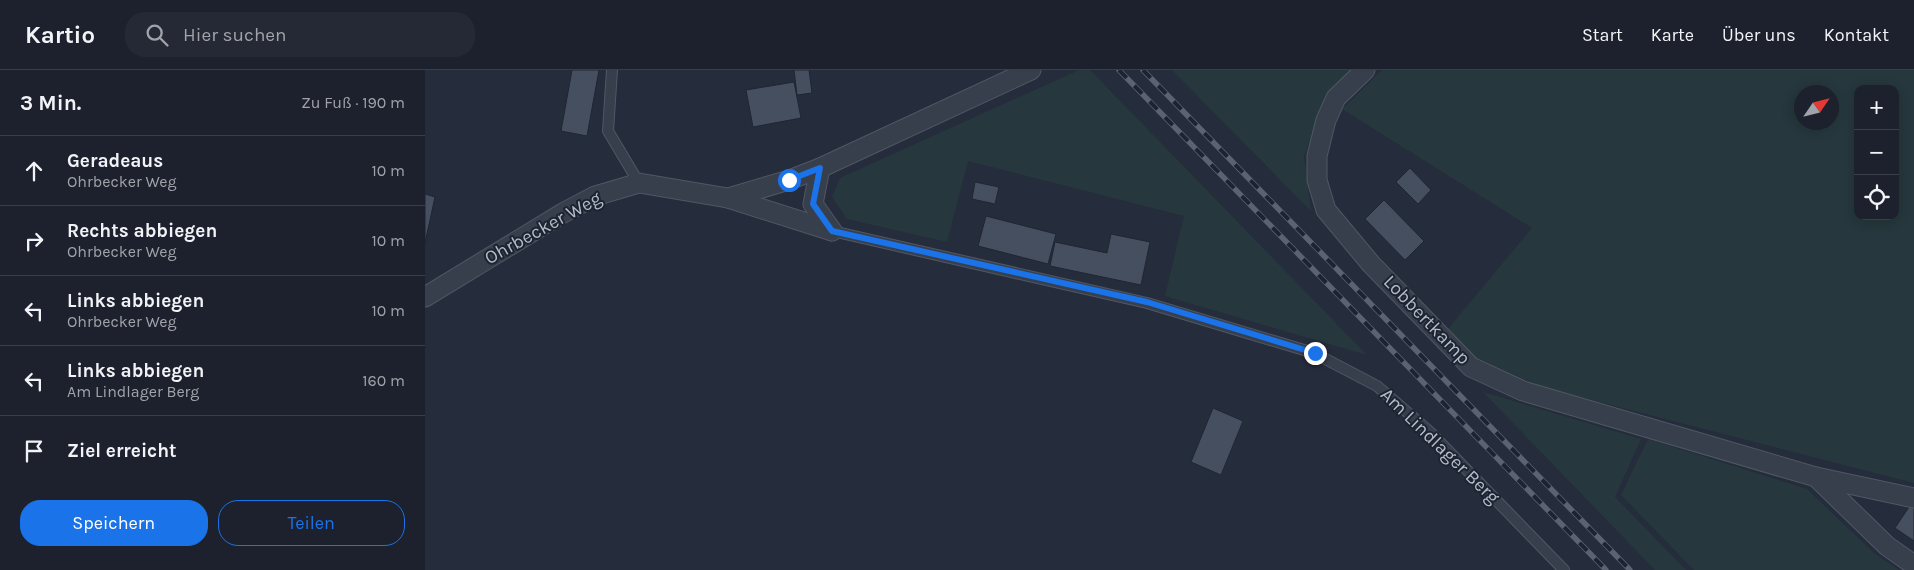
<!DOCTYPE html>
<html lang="de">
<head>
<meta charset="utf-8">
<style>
	:root { --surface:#1c212d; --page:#252935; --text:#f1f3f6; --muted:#a0a3aa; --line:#3a3e49; --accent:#1a73e8 }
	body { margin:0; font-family:Karla,sans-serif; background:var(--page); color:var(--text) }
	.controls { position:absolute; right:15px; top:15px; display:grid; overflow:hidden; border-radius:10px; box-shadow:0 2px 12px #0003 }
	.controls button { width:45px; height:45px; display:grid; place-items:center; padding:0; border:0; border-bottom:1px solid var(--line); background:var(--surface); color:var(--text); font:25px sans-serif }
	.compass { position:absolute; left:1369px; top:15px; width:45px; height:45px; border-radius:50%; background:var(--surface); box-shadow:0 2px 12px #0003; rotate:55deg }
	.stop { position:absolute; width:15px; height:15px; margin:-11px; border:4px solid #1a73e8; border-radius:50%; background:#fff }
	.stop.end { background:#1a73e8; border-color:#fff; box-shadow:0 1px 5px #0008 }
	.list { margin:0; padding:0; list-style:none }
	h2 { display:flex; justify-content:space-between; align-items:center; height:65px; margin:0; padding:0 20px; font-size:21px }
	h2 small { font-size:16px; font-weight:400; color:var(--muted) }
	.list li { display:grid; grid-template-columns:32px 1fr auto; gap:15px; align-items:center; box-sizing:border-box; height:70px; padding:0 20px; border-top:1px solid var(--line) }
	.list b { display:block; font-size:19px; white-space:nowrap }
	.list p { margin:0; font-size:16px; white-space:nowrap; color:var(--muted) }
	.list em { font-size:16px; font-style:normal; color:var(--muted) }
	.actions { display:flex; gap:10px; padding:15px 20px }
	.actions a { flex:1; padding:11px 0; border:1px solid var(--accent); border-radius:20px; text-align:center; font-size:18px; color:var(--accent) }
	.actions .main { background:var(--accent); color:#fff }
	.icon { flex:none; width:28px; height:28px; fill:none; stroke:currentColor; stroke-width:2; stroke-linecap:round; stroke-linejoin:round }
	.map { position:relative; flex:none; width:1489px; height:500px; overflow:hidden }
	header { display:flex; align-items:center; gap:30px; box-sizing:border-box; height:70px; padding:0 25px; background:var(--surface); border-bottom:1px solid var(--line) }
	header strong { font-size:24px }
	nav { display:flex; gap:28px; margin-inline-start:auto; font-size:18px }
	.search { width:350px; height:45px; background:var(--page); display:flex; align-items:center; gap:12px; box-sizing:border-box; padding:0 18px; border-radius:20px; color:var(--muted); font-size:19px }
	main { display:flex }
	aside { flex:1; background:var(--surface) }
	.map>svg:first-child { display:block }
	.green { fill:#26383d; fill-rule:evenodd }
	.building { fill:#464f60; stroke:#1f2633 }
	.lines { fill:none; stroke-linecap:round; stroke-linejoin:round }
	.lane-casing { stroke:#505764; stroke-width:12 }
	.street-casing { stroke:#505764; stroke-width:21 }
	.lane { stroke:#383f4c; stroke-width:10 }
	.street { stroke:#383f4c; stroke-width:19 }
	.rail-casing { stroke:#5a6273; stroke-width:5.5 }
	.rail { stroke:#1d2431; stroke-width:4; stroke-dasharray:11; stroke-linecap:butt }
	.route { stroke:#1a73e8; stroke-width:6 }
	.labels { text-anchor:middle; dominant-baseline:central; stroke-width:4; stroke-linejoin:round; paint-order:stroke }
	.street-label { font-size:19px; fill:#b4bac7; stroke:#1d2431 }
</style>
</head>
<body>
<header>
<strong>Kartio</strong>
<div class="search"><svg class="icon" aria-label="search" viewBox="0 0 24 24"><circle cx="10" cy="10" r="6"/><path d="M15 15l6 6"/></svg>Hier suchen</div>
<nav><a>Start</a><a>Karte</a><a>Über uns</a><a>Kontakt</a></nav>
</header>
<main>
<aside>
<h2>3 Min.<small>Zu Fuß · 190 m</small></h2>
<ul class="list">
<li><svg class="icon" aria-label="ahead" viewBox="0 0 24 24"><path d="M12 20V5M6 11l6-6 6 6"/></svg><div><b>Geradeaus</b><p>Ohrbecker Weg</p></div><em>10 m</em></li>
<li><svg class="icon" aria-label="right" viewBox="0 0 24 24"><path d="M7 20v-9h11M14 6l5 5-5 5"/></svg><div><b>Rechts abbiegen</b><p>Ohrbecker Weg</p></div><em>10 m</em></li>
<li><svg class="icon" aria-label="left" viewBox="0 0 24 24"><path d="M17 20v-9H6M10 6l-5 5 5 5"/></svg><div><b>Links abbiegen</b><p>Ohrbecker Weg</p></div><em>10 m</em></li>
<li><svg class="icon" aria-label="left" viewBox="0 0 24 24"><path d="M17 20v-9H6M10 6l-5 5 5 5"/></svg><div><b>Links abbiegen</b><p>Am Lindlager Berg</p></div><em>160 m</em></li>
<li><svg class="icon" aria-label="arrive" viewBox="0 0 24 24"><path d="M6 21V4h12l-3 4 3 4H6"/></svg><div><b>Ziel erreicht</b></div></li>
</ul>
<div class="actions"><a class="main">Speichern</a><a>Teilen</a></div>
</aside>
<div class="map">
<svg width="1489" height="500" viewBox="0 0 1489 500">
	<rect width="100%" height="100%" fill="#252c3c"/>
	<g class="green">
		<polygon points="654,0 665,0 942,285 740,226 759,146 543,91 522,172 422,149 407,127 415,108"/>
		<polygon points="747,0 927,0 904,22 879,86 886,141"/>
		<path d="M 957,0 L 1489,0 L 1489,413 L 1116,317 L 1051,288 L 1023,259 L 1107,158 L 917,39 ZM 1433,19 L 1470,19 L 1470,146 L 1433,146 ZM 1376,22 L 1406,22 L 1406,52 L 1376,52 Z"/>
		<polygon points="1058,322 1216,369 1190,427 1261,500 1230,500"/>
		<polygon points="1223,369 1382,419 1449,483 1474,500 1269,500 1196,425"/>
	</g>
	<g class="building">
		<polygon points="147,0 174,0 162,66 136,61"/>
		<polygon points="369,0 384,0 387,23 372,25"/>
		<polygon points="369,12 376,48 328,57 321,20"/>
		<polygon points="985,98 1006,120 993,134 971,112"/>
		<polygon points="550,112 574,117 570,134 547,129"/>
		<polygon points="0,124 10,127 0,173"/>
		<polygon points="959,130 999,171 980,190 940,149"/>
		<polygon points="561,146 631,164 623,194 553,176"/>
		<polygon points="686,164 725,172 716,215 625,196 630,172 682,183"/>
		<polygon points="788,338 818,351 796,405 766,392"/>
		<polygon points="1486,434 1489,436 1489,471 1470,458"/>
	</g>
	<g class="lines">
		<defs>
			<g id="lane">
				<polyline points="187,0 183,61 214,113"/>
				<polyline points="407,161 722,233 889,283 952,316 1005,362 1139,500"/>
			</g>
			<g id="street">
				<polyline points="940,0 911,28 901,50 892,86 892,110 901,140 946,194 1046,297 1098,321 1391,407 1489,428"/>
				<polyline points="303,128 364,110 395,98"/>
				<polyline points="407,161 388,134 395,98 606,0"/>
				<polyline points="0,227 138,143 170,126 214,113 303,128 407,161"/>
				<polyline points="1391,407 1462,476 1489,495"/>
			</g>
		</defs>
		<use href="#lane" class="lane-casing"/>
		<use href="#street" class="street-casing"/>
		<use href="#lane" class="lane"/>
		<use href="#street" class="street"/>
		<defs>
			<g id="rail">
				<polyline points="694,0 1181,500"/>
				<polyline points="718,0 1205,500"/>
			</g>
		</defs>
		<use href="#rail" class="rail-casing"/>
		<use href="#rail" class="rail"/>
	</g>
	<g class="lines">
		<polyline class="route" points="364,110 395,98 388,134 407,161 722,232 890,283"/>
	</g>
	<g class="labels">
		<g class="street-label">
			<text transform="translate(118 158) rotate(-29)">Ohrbecker Weg</text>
			<text transform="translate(1002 250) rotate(46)">Lobbertkamp</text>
			<text transform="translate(1015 376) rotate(44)">Am Lindlager Berg</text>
		</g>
	</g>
</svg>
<div class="controls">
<button>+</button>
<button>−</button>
<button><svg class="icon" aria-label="locate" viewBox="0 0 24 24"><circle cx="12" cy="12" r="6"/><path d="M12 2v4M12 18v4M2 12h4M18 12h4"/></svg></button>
</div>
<svg class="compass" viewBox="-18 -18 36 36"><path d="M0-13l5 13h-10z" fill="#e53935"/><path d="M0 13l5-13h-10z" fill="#a0a3aa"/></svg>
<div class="stop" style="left:364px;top:110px"></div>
<div class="stop end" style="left:890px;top:283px"></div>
</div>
</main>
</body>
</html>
